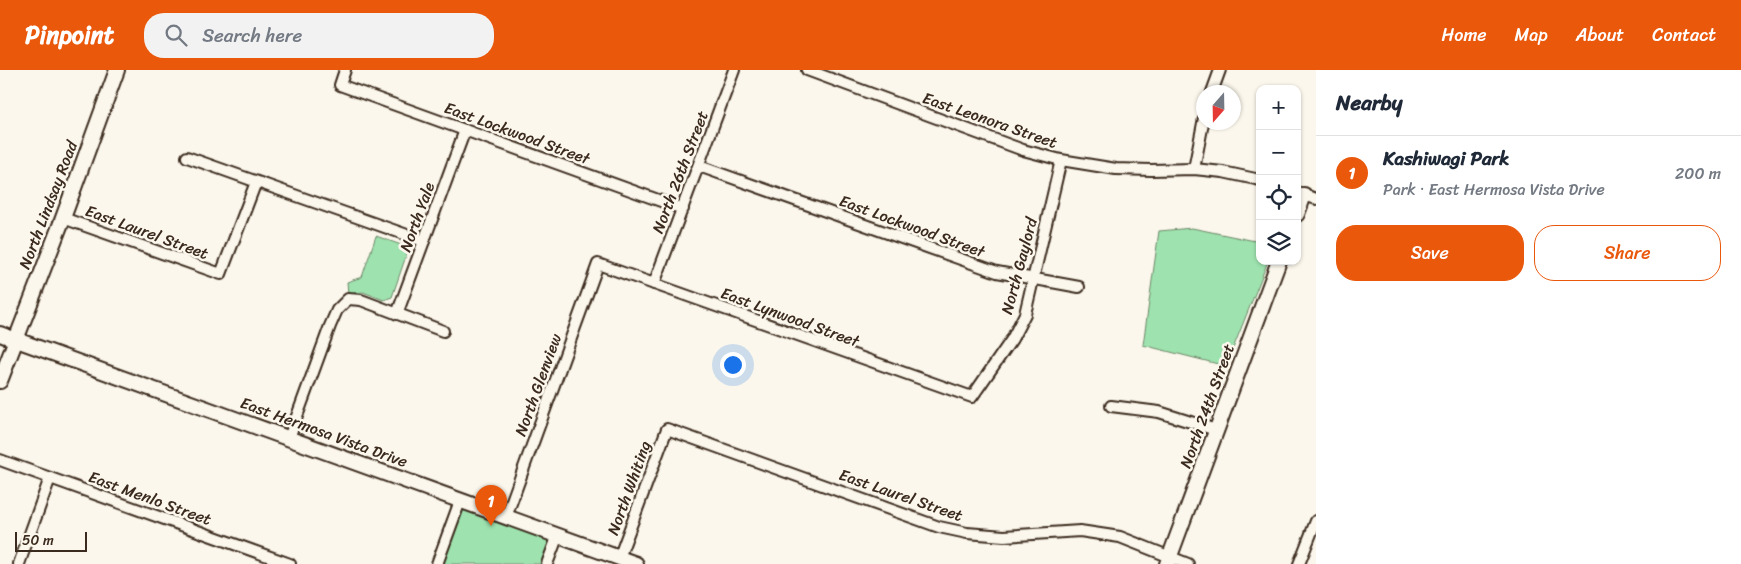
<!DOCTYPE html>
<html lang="en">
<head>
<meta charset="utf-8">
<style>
	:root { --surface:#fff; --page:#f2f2f3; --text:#1f2937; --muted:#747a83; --line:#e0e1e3; --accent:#ea580c }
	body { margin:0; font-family:Sriracha,sans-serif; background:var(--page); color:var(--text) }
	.controls { position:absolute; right:15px; top:15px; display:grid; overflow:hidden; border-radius:10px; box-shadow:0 1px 4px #0004 }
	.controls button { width:45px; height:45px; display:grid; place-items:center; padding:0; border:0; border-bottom:1px solid var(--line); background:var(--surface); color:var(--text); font:25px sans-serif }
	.compass { position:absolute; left:1196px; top:15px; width:45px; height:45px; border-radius:50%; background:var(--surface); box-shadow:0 1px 4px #0004; rotate:200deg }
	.scale { position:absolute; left:15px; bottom:12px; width:72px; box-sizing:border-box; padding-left:5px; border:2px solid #3b2a1e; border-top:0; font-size:14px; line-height:18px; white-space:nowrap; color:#3b2a1e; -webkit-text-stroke:4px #fbf7ec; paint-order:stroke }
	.you { position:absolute; left:732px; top:294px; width:18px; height:18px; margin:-12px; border:4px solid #fff; border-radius:50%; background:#1a73e8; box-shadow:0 0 0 8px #1a73e833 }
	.badge { display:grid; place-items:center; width:32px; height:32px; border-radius:50%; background:var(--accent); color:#fff; font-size:16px; font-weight:700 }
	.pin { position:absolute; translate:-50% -41px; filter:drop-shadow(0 1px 2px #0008) }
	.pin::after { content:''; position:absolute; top:26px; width:18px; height:15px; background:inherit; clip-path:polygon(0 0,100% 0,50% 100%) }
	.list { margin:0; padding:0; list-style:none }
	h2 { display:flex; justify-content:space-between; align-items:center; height:65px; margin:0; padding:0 20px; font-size:21px }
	h2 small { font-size:16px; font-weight:400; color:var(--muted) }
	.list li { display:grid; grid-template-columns:32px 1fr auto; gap:15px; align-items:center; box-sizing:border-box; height:75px; padding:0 20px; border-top:1px solid var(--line) }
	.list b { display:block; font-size:19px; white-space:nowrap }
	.list p { margin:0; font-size:16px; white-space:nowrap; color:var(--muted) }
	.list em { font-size:16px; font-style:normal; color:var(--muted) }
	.actions { display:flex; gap:10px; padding:15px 20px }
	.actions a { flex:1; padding:11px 0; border:1px solid var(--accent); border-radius:20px; text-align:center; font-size:18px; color:var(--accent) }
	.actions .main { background:var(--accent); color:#fff }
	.icon { flex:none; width:28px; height:28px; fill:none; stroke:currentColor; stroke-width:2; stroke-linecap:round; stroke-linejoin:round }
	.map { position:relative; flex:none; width:1316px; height:494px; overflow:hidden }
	header { display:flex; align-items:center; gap:30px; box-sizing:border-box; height:70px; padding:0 25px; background:var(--accent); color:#fff }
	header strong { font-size:24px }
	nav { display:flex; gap:28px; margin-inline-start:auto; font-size:18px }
	.search { width:350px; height:45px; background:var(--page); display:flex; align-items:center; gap:12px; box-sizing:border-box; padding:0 18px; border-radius:20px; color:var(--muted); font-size:19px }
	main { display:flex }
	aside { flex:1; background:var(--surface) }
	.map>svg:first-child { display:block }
	.green { fill:#9ee3af; stroke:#6c8666 }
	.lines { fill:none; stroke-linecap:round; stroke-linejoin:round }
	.street-casing { stroke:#3b2a1e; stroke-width:14 }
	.secondary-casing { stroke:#3b2a1e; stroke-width:18 }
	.street { stroke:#fbf7ec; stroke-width:10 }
	.secondary { stroke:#fbf7ec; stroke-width:14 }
	.labels { text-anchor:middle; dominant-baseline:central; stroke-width:5; stroke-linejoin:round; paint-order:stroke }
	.street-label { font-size:16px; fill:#3b2a1e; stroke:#fbf7ec }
</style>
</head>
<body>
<header>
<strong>Pinpoint</strong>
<div class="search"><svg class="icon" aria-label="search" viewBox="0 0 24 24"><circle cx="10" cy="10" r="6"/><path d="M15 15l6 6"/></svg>Search here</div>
<nav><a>Home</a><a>Map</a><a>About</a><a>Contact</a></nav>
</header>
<main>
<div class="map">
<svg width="1316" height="494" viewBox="0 0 1316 494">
	<rect width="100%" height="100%" fill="#fbf7ec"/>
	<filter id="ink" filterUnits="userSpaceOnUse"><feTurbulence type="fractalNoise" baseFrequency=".02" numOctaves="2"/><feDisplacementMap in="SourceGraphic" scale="10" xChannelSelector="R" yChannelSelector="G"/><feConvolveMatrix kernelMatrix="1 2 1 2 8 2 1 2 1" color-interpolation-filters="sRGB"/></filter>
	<g filter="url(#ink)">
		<g class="green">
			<polygon points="1192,158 1260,172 1260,191 1268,191 1226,296 1143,275 1159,161"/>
			<polygon points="376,166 404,176 407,183 392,227 384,230 363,222 348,224 347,212 362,207"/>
			<polygon points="460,431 558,465 547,494 437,494"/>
		</g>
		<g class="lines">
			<defs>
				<g id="street">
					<polyline points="345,0 340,15 683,139"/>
					<polyline points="807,0 1023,80 1061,90 1116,99 1151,100 1194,99 1223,102 1260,110"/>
					<polyline points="1212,22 1220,0"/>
					<polyline points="187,87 424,171"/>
					<polyline points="699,96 997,202 1079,217"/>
					<polyline points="1194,99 1204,48"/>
					<polyline points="1297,122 1316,129"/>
					<polyline points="63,148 221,204 256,112"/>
					<polyline points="654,214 734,0"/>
					<polyline points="397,244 465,60"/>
					<polyline points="1111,336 1159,342 1216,360"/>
					<polyline points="289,368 330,256 337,240 348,229 361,230 443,261"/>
					<polyline points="0,390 290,494"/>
					<polyline points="506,447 598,194 972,327 1012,269 1025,244 1061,90"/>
					<polyline points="619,488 667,359 939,457 967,463 1004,466 1080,461 1120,467 1188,494"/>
					<polyline points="19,494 50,408"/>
					<polyline points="437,494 460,431"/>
					<polyline points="547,494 558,465"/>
					<polyline points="1299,494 1316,451"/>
				</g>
				<g id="secondary">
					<polyline points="1297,144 1304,125"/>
					<polyline points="0,264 636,494"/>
					<polyline points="0,311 63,148 117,0"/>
					<polyline points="1167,494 1279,191"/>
				</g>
			</defs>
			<use href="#street" class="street-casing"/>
			<use href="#secondary" class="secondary-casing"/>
			<use href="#street" class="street"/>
			<use href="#secondary" class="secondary"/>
		</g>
	</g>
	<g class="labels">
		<g class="street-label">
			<text transform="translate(990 50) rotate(19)">East Leonora Street</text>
			<text transform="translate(517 63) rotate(20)">East Lockwood Street</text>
			<text transform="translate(680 102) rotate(-69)">North 26th Street</text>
			<text transform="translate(48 135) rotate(-69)">North Lindsay Road</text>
			<text transform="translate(417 147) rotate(-70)">North Yale</text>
			<text transform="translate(912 156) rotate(20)">East Lockwood Street</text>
			<text transform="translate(147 162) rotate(20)">East Laurel Street</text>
			<text transform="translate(1019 196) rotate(-75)">North Gaylord</text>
			<text transform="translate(790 247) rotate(20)">East Lynwood Street</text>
			<text transform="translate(538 315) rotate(-70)">North Glenview</text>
			<text transform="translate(1207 336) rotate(-70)">North 24th Street</text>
			<text transform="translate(324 362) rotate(20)">East Hermosa Vista Drive</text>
			<text transform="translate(629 418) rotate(-70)">North Whiting</text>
			<text transform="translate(901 425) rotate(19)">East Laurel Street</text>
			<text transform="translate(150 428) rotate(20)">East Menlo Street</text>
		</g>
	</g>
</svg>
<div class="controls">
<button>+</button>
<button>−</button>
<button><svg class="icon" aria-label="locate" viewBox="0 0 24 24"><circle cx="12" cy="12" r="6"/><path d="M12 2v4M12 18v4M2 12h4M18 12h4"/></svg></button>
<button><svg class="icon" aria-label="layers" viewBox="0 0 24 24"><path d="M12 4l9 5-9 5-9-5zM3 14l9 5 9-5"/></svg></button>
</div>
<svg class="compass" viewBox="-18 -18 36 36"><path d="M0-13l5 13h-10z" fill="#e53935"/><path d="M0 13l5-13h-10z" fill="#747a83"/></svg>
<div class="scale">50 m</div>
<div class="you"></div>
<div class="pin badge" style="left:491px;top:456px">1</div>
</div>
<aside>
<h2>Nearby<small></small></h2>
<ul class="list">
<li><span class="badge">1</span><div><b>Kashiwagi Park</b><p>Park · East Hermosa Vista Drive</p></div><em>200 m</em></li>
</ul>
<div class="actions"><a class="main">Save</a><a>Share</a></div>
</aside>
</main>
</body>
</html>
